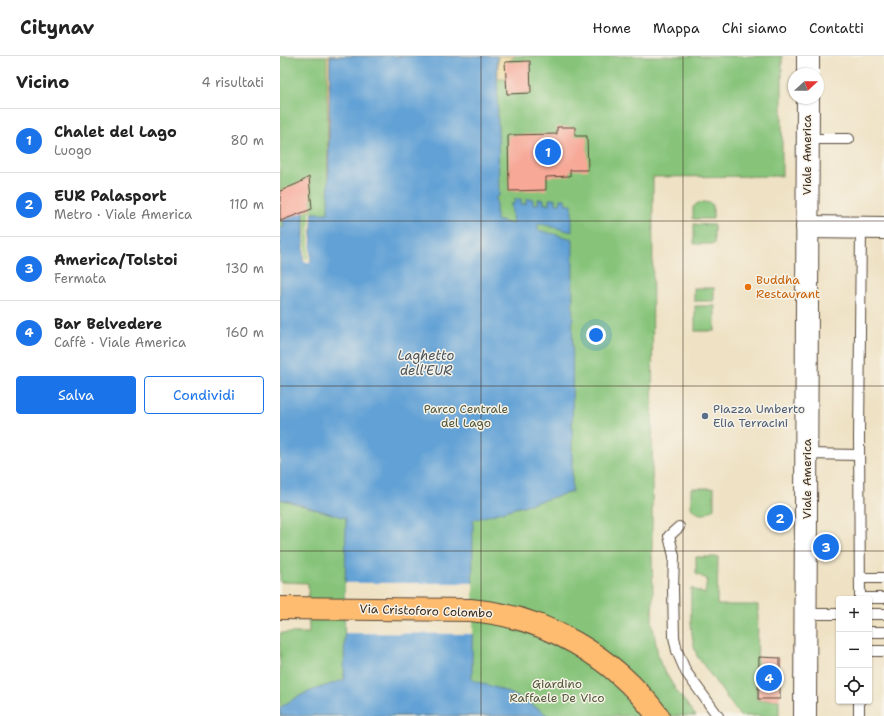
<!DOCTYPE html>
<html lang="it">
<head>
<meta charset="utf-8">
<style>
	:root { --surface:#fff; --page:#f2f2f2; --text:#222; --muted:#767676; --line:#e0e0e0; --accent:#1a73e8 }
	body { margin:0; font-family:"Shantell Sans",sans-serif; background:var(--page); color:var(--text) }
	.controls { position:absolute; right:12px; bottom:12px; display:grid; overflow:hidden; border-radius:4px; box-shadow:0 1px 3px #0004 }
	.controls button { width:36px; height:36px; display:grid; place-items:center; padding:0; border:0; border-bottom:1px solid var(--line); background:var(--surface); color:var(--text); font:20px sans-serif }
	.compass { position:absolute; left:508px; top:12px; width:36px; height:36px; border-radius:50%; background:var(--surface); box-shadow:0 1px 3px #0004; rotate:69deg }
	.you { position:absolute; left:316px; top:279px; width:14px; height:14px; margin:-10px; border:3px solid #fff; border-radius:50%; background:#1a73e8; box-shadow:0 0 0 6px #1a73e833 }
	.badge { display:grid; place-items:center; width:26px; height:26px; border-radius:50%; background:var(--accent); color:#fff; font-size:13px; font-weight:700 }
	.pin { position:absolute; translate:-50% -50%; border:2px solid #fff; box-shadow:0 1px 4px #0006 }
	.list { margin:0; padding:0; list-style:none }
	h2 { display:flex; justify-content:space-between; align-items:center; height:52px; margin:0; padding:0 16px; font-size:17px }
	h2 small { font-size:13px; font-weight:400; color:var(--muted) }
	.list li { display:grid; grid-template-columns:26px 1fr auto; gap:12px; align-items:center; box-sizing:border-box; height:64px; padding:0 16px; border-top:1px solid var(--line) }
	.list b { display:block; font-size:15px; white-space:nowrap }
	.list p { margin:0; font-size:13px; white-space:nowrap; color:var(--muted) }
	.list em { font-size:13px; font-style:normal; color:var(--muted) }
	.actions { display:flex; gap:8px; padding:12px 16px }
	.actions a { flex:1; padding:9px 0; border:1px solid var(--accent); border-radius:4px; text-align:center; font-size:14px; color:var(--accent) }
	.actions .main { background:var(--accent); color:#fff }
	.icon { flex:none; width:22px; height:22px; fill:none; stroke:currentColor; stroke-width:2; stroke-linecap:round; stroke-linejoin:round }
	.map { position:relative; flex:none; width:604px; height:660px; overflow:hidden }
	header { display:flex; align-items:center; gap:24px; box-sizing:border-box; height:56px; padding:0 20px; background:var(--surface); border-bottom:1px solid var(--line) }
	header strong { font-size:19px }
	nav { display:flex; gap:22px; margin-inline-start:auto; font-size:14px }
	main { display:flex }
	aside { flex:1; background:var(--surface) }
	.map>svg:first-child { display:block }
	.green { fill:#87c47a; stroke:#61774c }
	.sand { fill:#eeda9e; stroke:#94825e }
	.water { fill:#62a1d5; stroke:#4e667a }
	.pier { fill:#efe2c4 }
	.building { fill:#f7a897 }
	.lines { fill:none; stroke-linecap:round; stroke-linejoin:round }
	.service-casing { stroke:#564637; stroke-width:12 }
	.tertiary-casing { stroke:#564637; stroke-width:24 }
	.primary-casing { stroke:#564637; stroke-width:24 }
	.service { stroke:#fff; stroke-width:10 }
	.tertiary { stroke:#fff; stroke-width:22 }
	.primary { stroke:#fdbc70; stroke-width:22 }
	.grid { fill:none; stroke:#3b2a1e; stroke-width:1; stroke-opacity:0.55 }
	.food-dot { fill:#e8710a; stroke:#f7f3e8; stroke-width:1.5 }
	.service-dot { fill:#5c6f8a; stroke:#f7f3e8; stroke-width:1.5 }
	.labels { text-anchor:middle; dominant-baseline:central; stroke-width:3; stroke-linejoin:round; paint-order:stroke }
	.street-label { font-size:12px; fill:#3b2a1e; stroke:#f7f3e8 }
	.food-label { font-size:12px; fill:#c56008; stroke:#f7f3e8; text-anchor:start }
	.park-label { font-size:12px; fill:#52583a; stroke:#f7f3e8 }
	.service-label { font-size:12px; fill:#4e5e75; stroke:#f7f3e8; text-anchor:start }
	.water-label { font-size:13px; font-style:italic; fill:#49545e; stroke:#f7f3e8 }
</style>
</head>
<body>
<header>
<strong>Citynav</strong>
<nav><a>Home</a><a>Mappa</a><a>Chi siamo</a><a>Contatti</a></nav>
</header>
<main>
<aside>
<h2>Vicino<small>4 risultati</small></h2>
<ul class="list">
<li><span class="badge">1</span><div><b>Chalet del Lago</b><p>Luogo</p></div><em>80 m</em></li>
<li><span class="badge">2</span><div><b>EUR Palasport</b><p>Metro · Viale America</p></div><em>110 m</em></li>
<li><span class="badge">3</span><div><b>America/Tolstoi</b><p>Fermata</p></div><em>130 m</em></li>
<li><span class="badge">4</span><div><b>Bar Belvedere</b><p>Caffè · Viale America</p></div><em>160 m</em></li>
</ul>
<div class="actions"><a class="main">Salva</a><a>Condividi</a></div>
</aside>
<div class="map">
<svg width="604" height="660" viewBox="0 0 604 660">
	<rect width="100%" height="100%" fill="#f7f3e8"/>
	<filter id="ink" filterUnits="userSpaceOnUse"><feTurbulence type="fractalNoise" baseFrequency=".025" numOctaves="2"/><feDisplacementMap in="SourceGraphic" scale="8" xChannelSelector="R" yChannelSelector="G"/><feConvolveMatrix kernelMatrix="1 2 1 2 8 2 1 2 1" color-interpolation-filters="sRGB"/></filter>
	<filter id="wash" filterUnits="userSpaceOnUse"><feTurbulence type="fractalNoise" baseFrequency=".012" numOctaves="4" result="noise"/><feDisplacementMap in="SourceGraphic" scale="16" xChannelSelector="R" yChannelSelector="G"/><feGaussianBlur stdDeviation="0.9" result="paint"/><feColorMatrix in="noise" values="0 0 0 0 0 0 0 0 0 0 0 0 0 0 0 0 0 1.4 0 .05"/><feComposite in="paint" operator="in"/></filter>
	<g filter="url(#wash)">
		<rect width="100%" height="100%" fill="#efe2c4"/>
		<g class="green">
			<polygon points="0,0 502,0 502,120 373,121 372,501 373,536 372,565 378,599 381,609 396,634 416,660 0,660 0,577 29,577 28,527 0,526"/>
			<polygon points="424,146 430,147 433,149 433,163 413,163 413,151 418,147"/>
			<polygon points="414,168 434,169 434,188 414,188"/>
			<rect x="414" y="232" width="20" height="13"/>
			<rect x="415" y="250" width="20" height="25"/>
			<path d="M 411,432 L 434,432 L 434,452 C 425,460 421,461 411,452 Z"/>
			<path d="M 416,501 L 438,501 L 437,549 L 478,549 L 477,644 L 499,644 L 499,660 L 460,660 L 417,600 C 409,578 411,555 411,532 L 425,538 L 427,523 L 416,518 Z"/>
		</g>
		<g class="sand">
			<polygon points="47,0 50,0 48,121"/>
			<polygon points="218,0 235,0 228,6 228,23 218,23"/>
		</g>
		<path class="water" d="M 50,0 L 217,0 L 219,140 L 216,141 L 216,164 L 233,168 L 231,148 L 235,147 L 235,143 L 241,143 L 241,148 L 246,148 L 246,143 L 253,143 L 253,148 L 258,148 L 258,143 L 264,143 L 264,148 L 269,148 L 269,143 L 276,143 L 276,148 L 280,148 L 281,143 L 285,143 L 286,148 L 292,148 L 292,176 L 258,167 L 258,174 L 293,183 L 292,436 L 193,464 L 192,624 L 220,633 L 243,643 L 269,660 L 0,660 L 0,652 C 19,637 42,631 64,624 L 66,462 L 0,443 L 0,172 L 4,171 L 0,139 L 24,138 L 24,205 L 30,205 L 32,157 L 48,157 Z"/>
		<g class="pier">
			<polygon points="26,152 26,203 28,203 30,157 32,155 30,206 24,206"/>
			<polygon points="65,527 193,527 193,578 65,577"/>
		</g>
		<g id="blocks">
			<g class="building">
				<polygon points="250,5 251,37 227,38 225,6"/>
				<polygon points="277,71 295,71 295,80 307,80 308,114 290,114 290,120 266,121 266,134 229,135 228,79 277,78"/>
				<polygon points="29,121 32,153 0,165 0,135 19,127"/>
				<polygon points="479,601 500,602 500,643 478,643"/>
			</g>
		</g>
	</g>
	<g filter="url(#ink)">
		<use href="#blocks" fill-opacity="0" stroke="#564637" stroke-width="1"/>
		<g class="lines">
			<defs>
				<g id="service">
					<polyline points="527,83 569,83"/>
					<polyline points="527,398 579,399"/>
					<polyline points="399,471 389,480 394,500 393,533 394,581 397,595 406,616 438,660"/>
					<polyline points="580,522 604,522"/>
					<polyline points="580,542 604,542"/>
					<polyline points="580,543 579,381 581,172"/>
					<polyline points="526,558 559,558"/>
					<polyline points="589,558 604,558"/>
					<polyline points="589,576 604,576"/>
					<polyline points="589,595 604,595"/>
					<polyline points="579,660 579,645"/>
				</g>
				<g id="tertiary">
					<polyline points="528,18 528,0"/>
					<polyline points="527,171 604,172"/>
					<polyline points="525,660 528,42"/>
				</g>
				<path id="primary" d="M 0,552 L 190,554 C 265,560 333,600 378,660"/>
			</defs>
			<use href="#service" class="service-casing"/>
			<use href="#tertiary" class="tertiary-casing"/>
			<use href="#primary" class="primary-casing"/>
			<use href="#service" class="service"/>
			<use href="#tertiary" class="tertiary"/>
			<use href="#primary" class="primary"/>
		</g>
	</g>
	<path class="grid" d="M 201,0 L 201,660M 403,0 L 403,660M 0,165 L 604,165M 0,330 L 604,330M 0,495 L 604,495"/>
	<circle class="food-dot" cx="468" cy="231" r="4"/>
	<circle class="service-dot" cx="425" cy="360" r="4"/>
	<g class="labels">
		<g class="street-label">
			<text transform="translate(527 99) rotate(-90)">Viale America</text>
			<text transform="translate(527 423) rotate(-90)">Viale America</text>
			<text transform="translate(146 555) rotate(2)">Via Cristoforo Colombo</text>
		</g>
		<g class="food-label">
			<text x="476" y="224">Buddha<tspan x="476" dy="14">Restaurant</tspan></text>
		</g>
		<g class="park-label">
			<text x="186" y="353">Parco Centrale<tspan x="186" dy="14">del Lago</tspan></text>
			<text x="277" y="628">Giardino<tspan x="277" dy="14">Raffaele De Vico</tspan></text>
		</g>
		<g class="service-label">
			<text x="433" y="353">Piazza Umberto<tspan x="433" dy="14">Elia Terracini</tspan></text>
		</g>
		<g class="water-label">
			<text x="146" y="299">Laghetto<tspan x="146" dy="15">dell'EUR</tspan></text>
		</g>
	</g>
</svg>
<div class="controls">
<button>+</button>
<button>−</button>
<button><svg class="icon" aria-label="locate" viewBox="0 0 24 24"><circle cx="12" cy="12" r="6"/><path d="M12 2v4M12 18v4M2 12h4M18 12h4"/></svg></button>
</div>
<svg class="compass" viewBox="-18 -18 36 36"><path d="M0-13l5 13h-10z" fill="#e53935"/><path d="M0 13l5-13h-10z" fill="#767676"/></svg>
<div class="you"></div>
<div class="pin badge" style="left:268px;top:96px">1</div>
<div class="pin badge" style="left:500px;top:462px">2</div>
<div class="pin badge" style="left:546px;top:491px">3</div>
<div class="pin badge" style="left:489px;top:622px">4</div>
</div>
</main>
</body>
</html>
